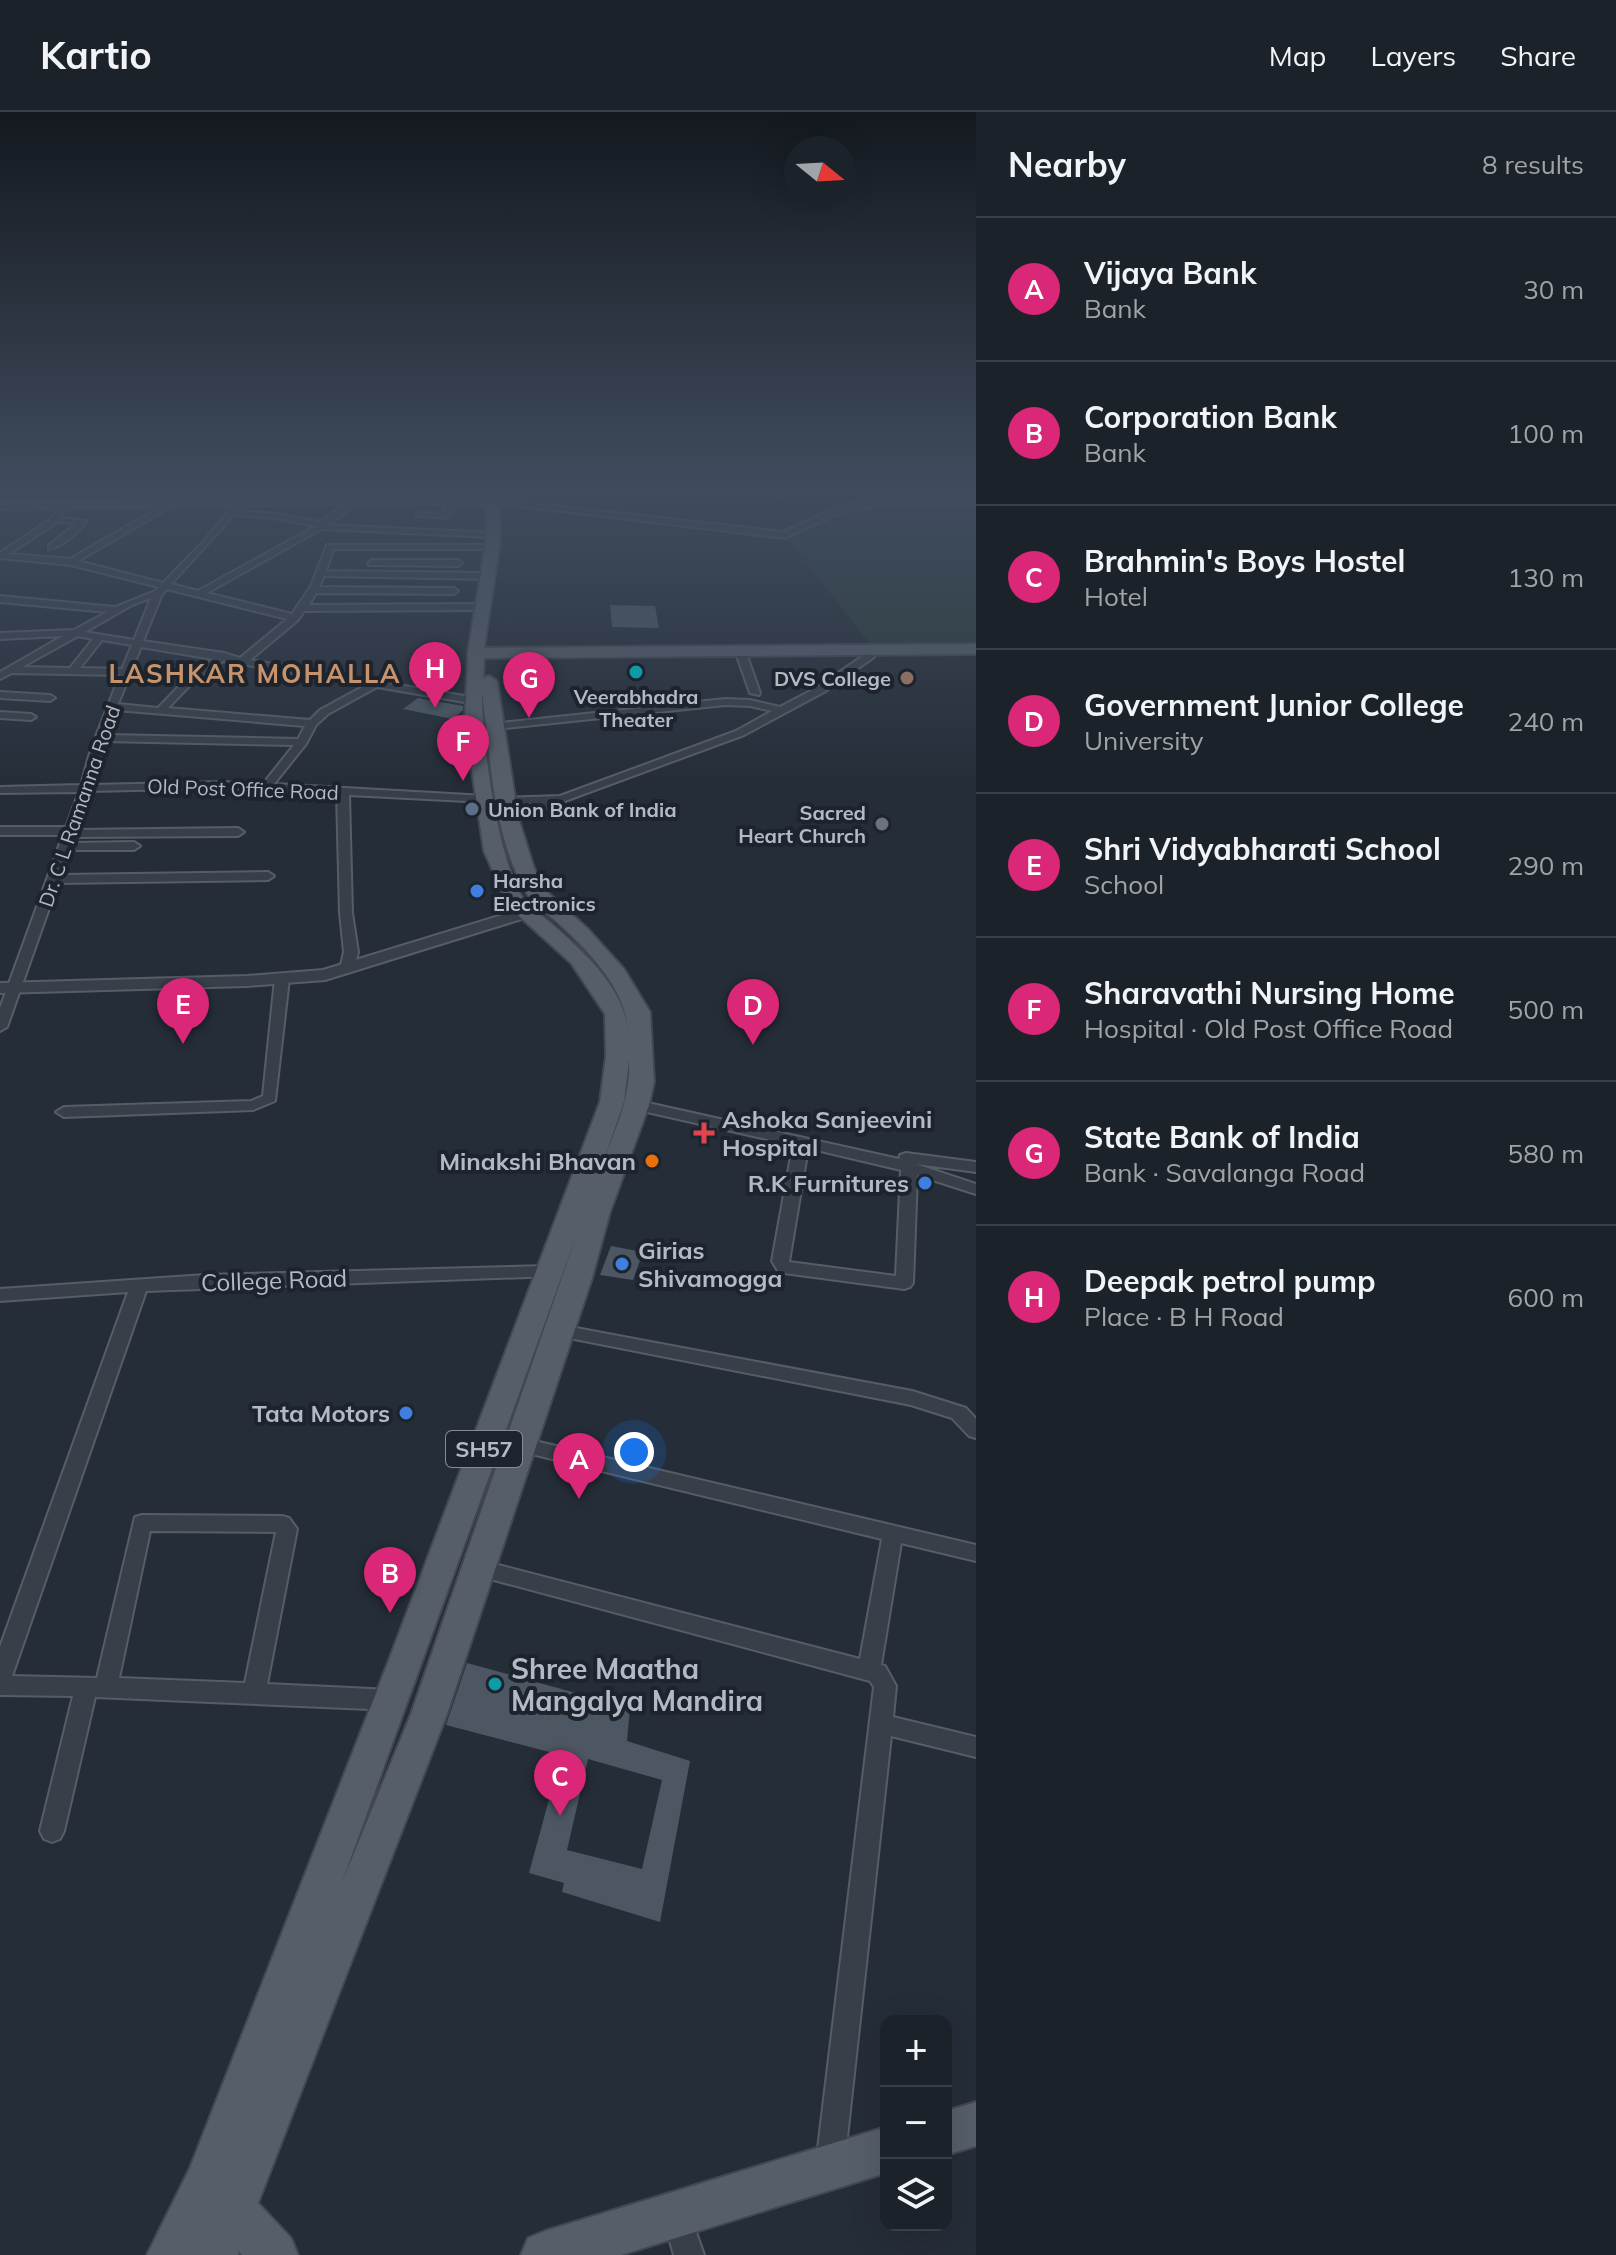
<!DOCTYPE html>
<html lang="en">
<head>
<meta charset="utf-8">
<style>
	:root { --surface:#1c222a; --page:#292f36; --text:#f1f3f6; --muted:#a0a4a8; --line:#3a3f47; --accent:#db2777 }
	body { margin:0; font-family:Mulish,sans-serif; background:var(--page); color:var(--text) }
	.controls { position:absolute; right:24px; bottom:24px; display:grid; overflow:hidden; border-radius:16px; box-shadow:0 8px 32px #0002 }
	.controls button { width:72px; height:72px; display:grid; place-items:center; padding:0; border:0; border-bottom:2px solid var(--line); background:var(--surface); color:var(--text); font:40px sans-serif }
	.compass { position:absolute; left:784px; top:24px; width:72px; height:72px; border-radius:50%; background:var(--surface); box-shadow:0 8px 32px #0002; rotate:108deg }
	.you { position:absolute; left:634px; top:1340px; width:28px; height:28px; margin:-20px; border:6px solid #fff; border-radius:50%; background:#1a73e8; box-shadow:0 0 0 12px #1a73e833 }
	.badge { display:grid; place-items:center; width:52px; height:52px; border-radius:50%; background:var(--accent); color:#fff; font-size:26px; font-weight:700 }
	.pin { position:absolute; translate:-50% -66px; filter:drop-shadow(0 2px 4px #0008) }
	.pin::after { content:''; position:absolute; top:42px; width:28px; height:24px; background:inherit; clip-path:polygon(0 0,100% 0,50% 100%) }
	.list { margin:0; padding:0; list-style:none }
	h2 { display:flex; justify-content:space-between; align-items:center; height:104px; margin:0; padding:0 32px; font-size:34px }
	h2 small { font-size:26px; font-weight:400; color:var(--muted) }
	.list li { display:grid; grid-template-columns:52px 1fr auto; gap:24px; align-items:center; box-sizing:border-box; height:144px; padding:0 32px; border-top:2px solid var(--line) }
	.list b { display:block; font-size:30px; white-space:nowrap }
	.list p { margin:0; font-size:26px; white-space:nowrap; color:var(--muted) }
	.list em { font-size:26px; font-style:normal; color:var(--muted) }
	.icon { flex:none; width:44px; height:44px; fill:none; stroke:currentColor; stroke-width:2; stroke-linecap:round; stroke-linejoin:round }
	.map { position:relative; flex:none; width:976px; height:2143px; overflow:hidden }
	header { display:flex; align-items:center; gap:48px; box-sizing:border-box; height:112px; padding:0 40px; background:var(--surface); border-bottom:2px solid var(--line) }
	header strong { font-size:38px }
	nav { display:flex; gap:44px; margin-inline-start:auto; font-size:28px }
	main { display:flex }
	aside { flex:1; background:var(--surface) }
	.map>svg:first-child { display:block }
	.green { fill:#2a3b3b }
	.building { fill:#4d5764; fill-rule:evenodd }
	.lines { fill:none; stroke-linecap:round; stroke-linejoin:round }
	.minor-casing { stroke:#565d67; stroke-width:4 }
	.tertiary-casing { stroke:#565d67; stroke-width:4 }
	.secondary-casing { stroke:#565d67; stroke-width:4 }
	.primary-casing { stroke:#414852; stroke-width:4 }
	.minor { fill:#383f49; fill-rule:evenodd }
	.tertiary { fill:#383f49; fill-rule:evenodd }
	.secondary { fill:#474e5b; fill-rule:evenodd }
	.primary { fill:#565e69; fill-rule:evenodd }
	.culture-dot { fill:#0f9aa8; stroke:#1d242e; stroke-width:3 }
	.education-dot { fill:#8d6e63; stroke:#1d242e; stroke-width:3 }
	.service-dot { fill:#5c6f8a; stroke:#1d242e; stroke-width:3 }
	.worship-dot { fill:#6b7280; stroke:#1d242e; stroke-width:3 }
	.shop-dot { fill:#3f7fe0; stroke:#1d242e; stroke-width:3 }
	.health-dot { fill:#e0444e; stroke:#1d242e; stroke-width:3 }
	.food-dot { fill:#e8710a; stroke:#1d242e; stroke-width:3 }
	.labels { text-anchor:middle; dominant-baseline:central; stroke-width:8; stroke-linejoin:round; paint-order:stroke }
	.far-poi-label { font-size:20px; font-weight:bold; fill:#b3bac5; stroke:#1d242e; text-anchor:end }
	.far-street-label { font-size:20px; fill:#b3bac5; stroke:#1d242e }
	.shield { fill:#1d242e; stroke:#868d98; stroke-width:2 }
	.shield-label { font-size:22px; font-weight:bold; fill:#b3bac5 }
	.poi-label { font-size:24px; font-weight:bold; fill:#b3bac5; stroke:#1d242e; text-anchor:end }
	.street-label { font-size:24px; fill:#b3bac5; stroke:#1d242e }
	.far-district-label { font-size:26px; font-weight:bold; letter-spacing:2px; fill:#c7936c; stroke:#1d242e }
	.near-poi-label { font-size:28px; font-weight:bold; fill:#b3bac5; stroke:#1d242e; text-anchor:start }
</style>
</head>
<body>
<header>
<strong>Kartio</strong>
<nav><a>Map</a><a>Layers</a><a>Share</a></nav>
</header>
<main>
<div class="map">
<svg width="976" height="2143" viewBox="0 0 976 2143">
	<rect width="100%" height="100%" fill="#252d38"/>
	<polygon class="green" points="976,387 976,536 874,537 785,424 845,395"/>
	<g class="building">
		<polygon points="610,493 655,494 659,516 612,515"/>
		<polygon points="418,586 463,594 463,598 453,607 403,597"/>
		<polygon points="611,1134 643,1140 633,1168 600,1163"/>
		<path d="M 467,1551 L 630,1596 L 627,1629 L 690,1649 L 660,1810 L 562,1780 L 564,1771 L 529,1761 L 561,1643 L 446,1613 ZM 588,1647 L 662,1668 L 642,1757 L 567,1738 Z"/>
	</g>
	<g class="lines">
		<defs>
			<g id="minor">
				<polygon points="141,375 138,378 0,382 0,378"/>
				<path d="M 249,375 L 257,375 L 237,399 L 275,402 L 321,410 L 350,387 L 354,389 L 348,399 L 327,413 L 495,421 L 492,425 L 321,417 L 207,481 L 292,502 L 311,474 L 327,433 L 496,433 L 493,437 L 333,437 L 326,459 L 486,461 L 490,464 L 486,467 L 324,464 L 319,475 L 454,476 L 458,479 L 454,482 L 316,481 L 309,493 L 482,492 L 486,495 L 482,498 L 304,499 L 298,508 L 250,548 L 476,586 L 481,589 L 476,592 L 377,575 L 328,602 L 316,613 L 306,632 L 274,672 L 486,684 L 492,687 L 486,690 L 349,683 L 352,801 L 358,840 L 354,857 L 347,861 L 340,857 L 344,840 L 340,801 L 337,682 L 224,676 L 90,679 L 76,718 L 238,716 L 244,720 L 238,724 L 74,725 L 72,731 L 134,730 L 140,734 L 134,738 L 69,738 L 61,763 L 268,760 L 274,764 L 268,768 L 58,771 L 7,915 L 0,919 L 0,896 L 63,723 L 0,723 L 0,715 L 66,715 L 79,680 L 0,681 L 0,675 L 81,673 L 91,637 L 120,563 L 12,561 L 0,567 L 0,560 L 63,524 L 0,527 L 0,521 L 74,518 L 107,500 L 0,490 L 0,484 L 115,495 L 155,479 L 159,475 L 71,453 L 0,446 L 0,441 L 52,406 L 61,391 L 68,393 L 60,406 L 87,409 C 78,420 64,435 49,437 L 49,433 L 77,411 L 57,410 L 9,442 L 70,447 L 169,390 L 172,394 L 78,449 L 163,471 L 203,430 ZM 234,403 L 275,406 L 316,414 L 198,479 L 171,472 ZM 167,477 L 287,507 L 240,546 L 224,541 L 143,529 L 162,482 ZM 151,486 L 134,528 L 85,520 L 132,493 ZM 78,524 L 93,527 L 70,556 L 22,555 ZM 102,528 L 132,533 L 122,557 L 80,556 ZM 141,535 L 213,547 L 188,565 L 158,596 L 118,592 ZM 223,549 L 366,573 L 320,598 L 310,608 L 168,596 L 194,569 ZM 116,598 L 305,614 L 298,627 L 107,623 ZM 104,629 L 294,633 L 263,672 L 224,670 L 92,673 Z"/>
				<polygon points="768,375 776,375 785,384 778,386"/>
				<polygon points="450,387 457,389 447,406 416,403 420,401 442,402"/>
				<polygon points="372,448 458,448 462,451 458,454 369,453 368,451"/>
				<polygon points="871,535 876,538 874,545 824,580 744,623 565,689 553,691 552,694 509,708 503,705 540,691 508,691 504,690 504,686 560,684 736,619 772,599 750,594 725,593 495,617 490,614 491,612 725,587 750,588 780,595 816,576 866,542 868,536"/>
				<polygon points="741,538 746,541 760,581 759,583 750,581 736,541"/>
				<polygon points="0,580 50,583 55,586 50,589 0,586"/>
				<polygon points="0,600 31,602 36,605 31,608 0,606"/>
				<polygon points="282,863 289,867 275,989 253,998 64,1005 56,1000 64,995 251,989 263,984 275,867"/>
				<path d="M 630,987 L 899,1047 L 900,1043 L 906,1041 L 976,1050 L 976,1060 L 916,1052 L 976,1072 L 976,1082 L 917,1063 L 913,1171 L 910,1175 L 904,1177 L 784,1161 L 778,1159 L 772,1149 L 793,1033 L 625,995 L 622,992 L 625,989 ZM 808,1036 L 901,1058 L 896,1164 L 789,1150 Z"/>
				<path d="M 548,1154 L 557,1160 L 554,1164 L 146,1179 L 12,1564 L 97,1566 L 135,1405 L 142,1403 L 282,1404 L 289,1406 L 297,1417 L 267,1572 L 392,1578 L 400,1581 L 403,1588 L 400,1595 L 392,1598 L 95,1585 L 64,1719 L 60,1727 L 52,1730 L 44,1727 L 40,1719 L 73,1584 L 0,1583 L 0,1535 L 128,1180 L 0,1189 L 0,1177 L 205,1163 ZM 150,1419 L 276,1420 L 245,1571 L 119,1566 Z"/>
				<polygon points="560,1213 912,1279 966,1296 976,1307 976,1326 969,1324 952,1306 911,1293 554,1223 551,1219 554,1215"/>
				<polygon points="522,1326 976,1433 976,1449 901,1431 881,1553 885,1554 896,1574 893,1605 976,1625 976,1645 891,1624 844,2053 840,2063 830,2067 820,2063 816,2053 874,1575 870,1569 479,1464 472,1462 469,1456 472,1450 479,1448 860,1547 882,1427 515,1338 512,1333 515,1328"/>
				<polygon points="677,2091 687,2095 704,2143 674,2143 663,2105 667,2095"/>
			</g>
			<g id="tertiary">
				<polygon points="463,375 475,375 447,391 439,389"/>
				<polygon points="894,385 976,387 976,393 894,391 847,398 784,426 496,391 501,388 783,420 842,393"/>
				<polygon points="551,788 557,790 557,796 325,868 247,874 0,881 0,871 247,864 323,858"/>
			</g>
			<polygon id="secondary" points="414,385 501,388 507,391 501,394 414,391 0,397 0,391"/>
			<g id="primary">
				<path d="M 487,375 L 499,375 L 500,430 L 484,536 L 976,532 L 976,542 L 484,546 L 483,566 L 489,564 L 497,569 L 518,705 L 534,756 L 546,779 L 588,817 L 624,857 L 650,900 L 654,970 L 649,993 L 610,1100 L 592,1166 L 447,1602 L 258,2091 L 291,2126 L 298,2143 L 242,2143 L 239,2139 L 238,2143 L 147,2143 L 190,2056 L 389,1548 L 600,990 L 606,944 L 605,902 L 571,851 L 509,795 L 484,739 L 465,612 L 468,541 L 486,430 ZM 482,580 C 491,645 492,723 527,782 C 534,793 548,802 558,811 C 589,839 627,878 628,921 C 626,878 584,840 553,813 C 545,805 532,798 525,789 C 498,753 481,626 482,580 ZM 629,948 C 631,987 614,1020 601,1056 L 624,990 ZM 578,1119 L 411,1602 L 341,1773 Z"/>
				<polygon points="976,1990 976,2034 946,2043 946,1999"/>
				<polygon points="886,2015 886,2061 621,2143 521,2143 528,2126 545,2119"/>
			</g>
		</defs>
		<use href="#minor" class="minor-casing"/>
		<use href="#tertiary" class="tertiary-casing"/>
		<use href="#secondary" class="secondary-casing"/>
		<use href="#primary" class="primary-casing"/>
		<use href="#minor" class="minor"/>
		<use href="#tertiary" class="tertiary"/>
		<use href="#secondary" class="secondary"/>
		<use href="#primary" class="primary"/>
	</g>
	<linearGradient id="sky" x2="0" y2="1"><stop stop-color="#14191f"/><stop offset="0.56" stop-color="#404c5e"/><stop offset="1" stop-color="#404c5e" stop-opacity="0"/></linearGradient>
	<rect width="976" height="675" fill="url(#sky)"/>
	<g class="culture-dot">
		<circle cx="636" cy="560" r="8"/>
		<circle cx="495" cy="1572" r="8"/>
	</g>
	<circle class="education-dot" cx="907" cy="566" r="8"/>
	<circle class="service-dot" cx="472" cy="697" r="8"/>
	<circle class="worship-dot" cx="882" cy="712" r="8"/>
	<g class="shop-dot">
		<circle cx="477" cy="779" r="8"/>
		<circle cx="925" cy="1071" r="8"/>
		<circle cx="622" cy="1152" r="8"/>
		<circle cx="406" cy="1301" r="8"/>
	</g>
	<path class="health-dot" d="M700 1009h8v8h8v8h-8v8h-8v-8h-8v-8h8z"/>
	<circle class="food-dot" cx="652" cy="1049" r="8"/>
	<g class="labels">
		<g class="far-poi-label">
			<text x="891" y="566">DVS College</text>
			<text x="636" y="584" text-anchor="middle">Veerabhadra<tspan x="636" dy="23">Theater</tspan></text>
			<text x="488" y="697" text-anchor="start">Union Bank of India</text>
			<text x="866" y="700">Sacred<tspan x="866" dy="23">Heart Church</tspan></text>
			<text x="493" y="768" text-anchor="start">Harsha<tspan x="493" dy="23">Electronics</tspan></text>
		</g>
		<g class="far-street-label">
			<text transform="translate(243 677) rotate(2)">Old Post Office Road</text>
			<text transform="translate(79 694) rotate(-71)">Dr. C L Ramanna Road</text>
		</g>
		<rect class="shield" x="446" y="1319" width="76" height="36" rx="6"/>
		<g class="shield-label">
			<text x="484" y="1337">SH57</text>
		</g>
		<g class="poi-label">
			<text x="722" y="1007" text-anchor="start">Ashoka Sanjeevini<tspan x="722" dy="28">Hospital</tspan></text>
			<text x="636" y="1049">Minakshi Bhavan</text>
			<text x="909" y="1071">R.K Furnitures</text>
			<text x="638" y="1138" text-anchor="start">Girias<tspan x="638" dy="28">Shivamogga</tspan></text>
			<text x="390" y="1301">Tata Motors</text>
		</g>
		<g class="street-label">
			<text transform="translate(274 1168) rotate(-2)">College Road</text>
		</g>
		<g class="far-district-label">
			<text x="255" y="561">LASHKAR MOHALLA</text>
		</g>
		<g class="near-poi-label">
			<text x="511" y="1556">Shree Maatha<tspan x="511" dy="32">Mangalya Mandira</tspan></text>
		</g>
	</g>
</svg>
<div class="controls">
<button>+</button>
<button>−</button>
<button><svg class="icon" aria-label="layers" viewBox="0 0 24 24"><path d="M12 4l9 5-9 5-9-5zM3 14l9 5 9-5"/></svg></button>
</div>
<svg class="compass" viewBox="-18 -18 36 36"><path d="M0-13l5 13h-10z" fill="#e53935"/><path d="M0 13l5-13h-10z" fill="#a0a4a8"/></svg>
<div class="you"></div>
<div class="pin badge" style="left:579px;top:1387px">A</div>
<div class="pin badge" style="left:390px;top:1501px">B</div>
<div class="pin badge" style="left:560px;top:1704px">C</div>
<div class="pin badge" style="left:753px;top:933px">D</div>
<div class="pin badge" style="left:183px;top:932px">E</div>
<div class="pin badge" style="left:463px;top:669px">F</div>
<div class="pin badge" style="left:529px;top:606px">G</div>
<div class="pin badge" style="left:435px;top:596px">H</div>
</div>
<aside>
<h2>Nearby<small>8 results</small></h2>
<ul class="list">
<li><span class="badge">A</span><div><b>Vijaya Bank</b><p>Bank</p></div><em>30 m</em></li>
<li><span class="badge">B</span><div><b>Corporation Bank</b><p>Bank</p></div><em>100 m</em></li>
<li><span class="badge">C</span><div><b>Brahmin's Boys Hostel</b><p>Hotel</p></div><em>130 m</em></li>
<li><span class="badge">D</span><div><b>Government Junior College</b><p>University</p></div><em>240 m</em></li>
<li><span class="badge">E</span><div><b>Shri Vidyabharati School</b><p>School</p></div><em>290 m</em></li>
<li><span class="badge">F</span><div><b>Sharavathi Nursing Home</b><p>Hospital · Old Post Office Road</p></div><em>500 m</em></li>
<li><span class="badge">G</span><div><b>State Bank of India</b><p>Bank · Savalanga Road</p></div><em>580 m</em></li>
<li><span class="badge">H</span><div><b>Deepak petrol pump</b><p>Place · B H Road</p></div><em>600 m</em></li>
</ul>
</aside>
</main>
</body>
</html>
